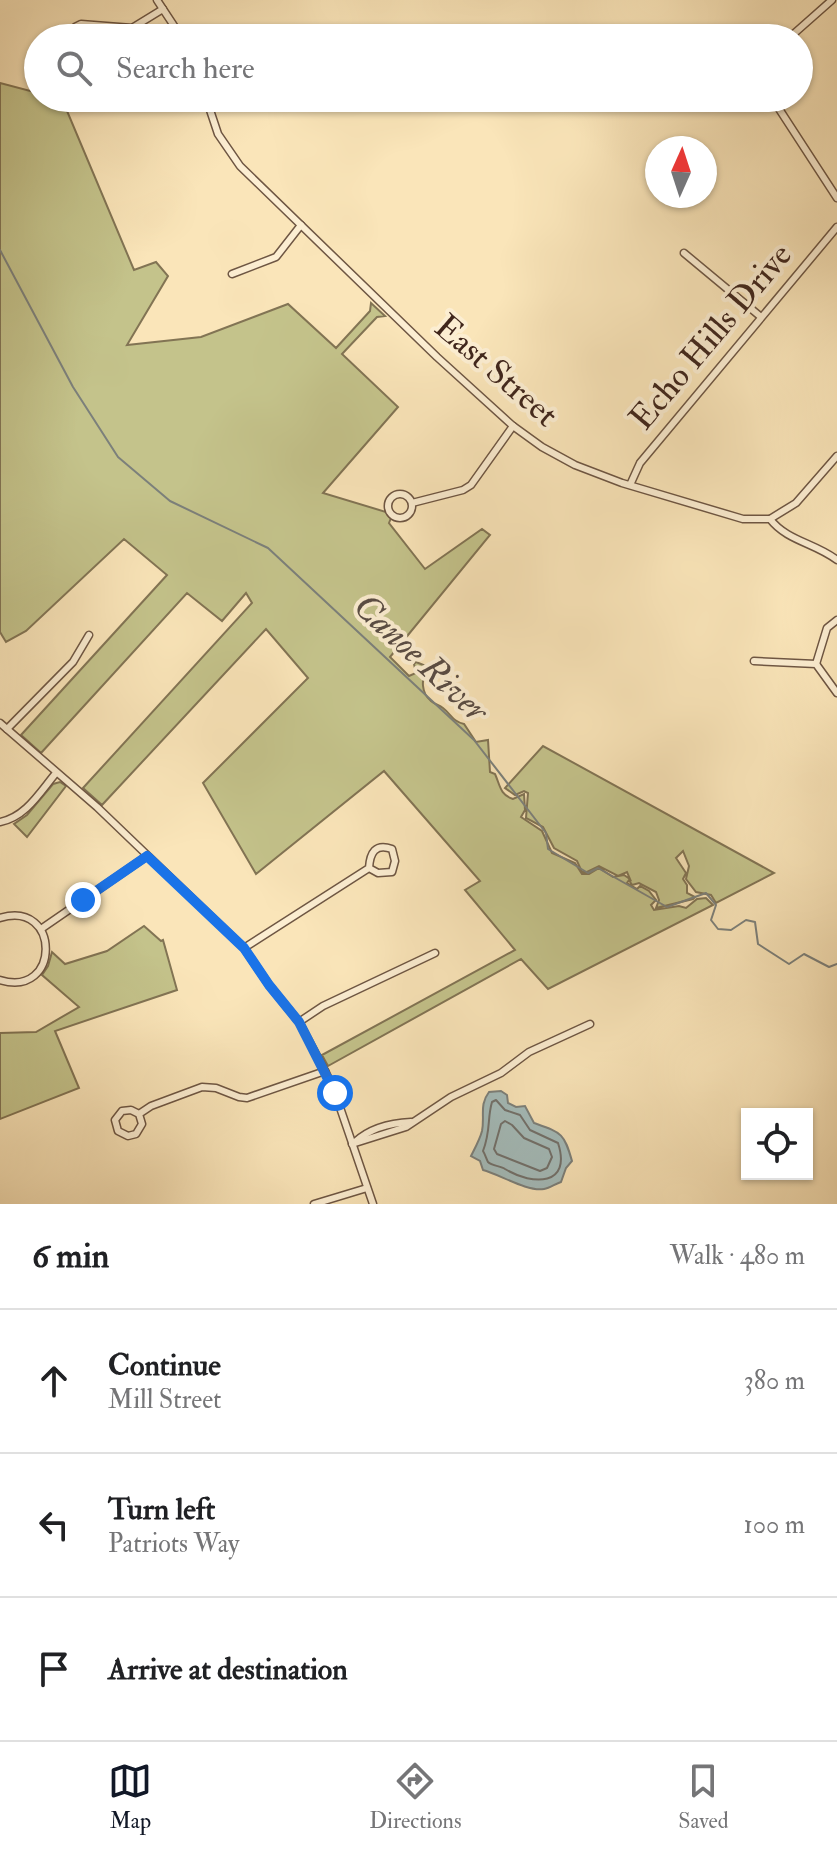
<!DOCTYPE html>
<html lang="en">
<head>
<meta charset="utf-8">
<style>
	:root { --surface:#fff; --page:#f6f6f6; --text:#202124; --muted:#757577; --line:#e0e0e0; --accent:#111827 }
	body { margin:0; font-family:"IM FELL Double Pica",serif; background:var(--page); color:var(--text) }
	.controls { position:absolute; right:24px; bottom:24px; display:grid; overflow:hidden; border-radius:0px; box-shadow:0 2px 6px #0004 }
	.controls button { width:72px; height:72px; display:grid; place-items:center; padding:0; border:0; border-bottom:2px solid var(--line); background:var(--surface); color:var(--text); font:40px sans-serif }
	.compass { position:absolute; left:645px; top:136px; width:72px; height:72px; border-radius:50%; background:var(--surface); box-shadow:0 2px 6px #0004; rotate:3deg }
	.stop { position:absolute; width:24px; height:24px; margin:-18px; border:6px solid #1a73e8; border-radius:50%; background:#fff }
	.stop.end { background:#1a73e8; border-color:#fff; box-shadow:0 2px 8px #0008 }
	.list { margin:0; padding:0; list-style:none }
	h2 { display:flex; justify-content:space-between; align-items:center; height:104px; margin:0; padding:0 32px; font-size:34px }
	h2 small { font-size:26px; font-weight:400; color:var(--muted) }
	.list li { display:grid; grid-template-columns:52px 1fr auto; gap:24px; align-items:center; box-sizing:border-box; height:144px; padding:0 32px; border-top:2px solid var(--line) }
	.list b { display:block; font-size:30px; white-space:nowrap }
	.list p { margin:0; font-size:26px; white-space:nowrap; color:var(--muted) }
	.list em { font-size:26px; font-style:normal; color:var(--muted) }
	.icon { flex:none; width:44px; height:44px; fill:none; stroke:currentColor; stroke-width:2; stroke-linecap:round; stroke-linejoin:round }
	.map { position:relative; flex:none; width:837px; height:1204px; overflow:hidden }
	.search { position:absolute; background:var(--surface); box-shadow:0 2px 6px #0004; left:24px; right:24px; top:24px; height:88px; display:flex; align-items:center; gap:20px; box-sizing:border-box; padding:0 28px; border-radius:44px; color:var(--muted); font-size:30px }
	.sheet { height:536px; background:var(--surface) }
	nav { display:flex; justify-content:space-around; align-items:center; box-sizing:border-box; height:112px; border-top:2px solid var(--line); background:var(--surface); font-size:22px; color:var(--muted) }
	nav a { display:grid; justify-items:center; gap:4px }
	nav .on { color:var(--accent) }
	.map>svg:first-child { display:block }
	.green { fill:#c4c38b; stroke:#827454; stroke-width:2 }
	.water { fill:#a4bcbb; stroke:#7c807b; stroke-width:2 }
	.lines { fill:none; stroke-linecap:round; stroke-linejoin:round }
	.shore { stroke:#72716c; stroke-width:2 }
	.stream { stroke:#7c807b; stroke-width:2 }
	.minor-casing { stroke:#6e5643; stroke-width:9 }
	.minor { stroke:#fceed2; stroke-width:6 }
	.route { stroke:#1a73e8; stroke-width:10 }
	.labels { text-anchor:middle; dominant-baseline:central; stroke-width:8; stroke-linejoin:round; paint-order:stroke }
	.street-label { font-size:34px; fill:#40261c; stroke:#fceed2 }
	.water-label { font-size:36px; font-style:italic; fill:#594c44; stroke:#fceed2 }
</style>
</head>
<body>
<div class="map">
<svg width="837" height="1204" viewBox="0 0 837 1204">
	<rect width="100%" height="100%" fill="#fae5b9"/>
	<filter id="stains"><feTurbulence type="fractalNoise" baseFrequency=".0025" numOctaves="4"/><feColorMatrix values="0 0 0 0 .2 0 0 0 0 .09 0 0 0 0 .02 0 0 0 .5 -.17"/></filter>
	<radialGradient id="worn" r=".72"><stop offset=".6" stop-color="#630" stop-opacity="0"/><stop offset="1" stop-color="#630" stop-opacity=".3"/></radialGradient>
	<g class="green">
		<path d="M 0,83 L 38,93 L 38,98 L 62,99 L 134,270 L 156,262 L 168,276 L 127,345 L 201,337 L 288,304 L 336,348 L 370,311 L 371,303 L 385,316 L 377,317 L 342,354 L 398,407 L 323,493 L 386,512 L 391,518 L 389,523 L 425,569 L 482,529 L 490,535 L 390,657 L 409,676 L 416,673 L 414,664 L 416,662 L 426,666 L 427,669 C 421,679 421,693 431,701 C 434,704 439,705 443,708 C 452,715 452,721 464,724 L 476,742 L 488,740 L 490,772 L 495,774 C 500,785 500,795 513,799 L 524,794 L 525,810 L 521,817 L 542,831 L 552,853 L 575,863 L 582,874 L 589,874 L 599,868 L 613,877 L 624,875 L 630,879 L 627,872 L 618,876 L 599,866 L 587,872 L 582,872 L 577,861 L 554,848 L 543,827 L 526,818 L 528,793 L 524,791 L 515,795 L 505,788 L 543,746 L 774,873 L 716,903 L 711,895 L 696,892 L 686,879 L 689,866 L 683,851 L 676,858 L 686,873 L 683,879 L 687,885 L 687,893 L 695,897 L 693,899 L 656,908 L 659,900 L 656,892 L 639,883 L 632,885 L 629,880 L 627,883 L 637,889 L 640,886 L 649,891 L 656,900 L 651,905 L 654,910 L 679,906 L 686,908 L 697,899 L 706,898 L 713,905 L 548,989 L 521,959 L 328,1066 L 322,1055 L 515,950 L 465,890 L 480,881 L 384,771 L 256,874 L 203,783 L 308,678 L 266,629 L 102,805 L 83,788 L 252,603 L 246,593 L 222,621 L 187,593 L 41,753 L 21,735 L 167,575 L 124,539 L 26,631 L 6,642 L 0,632 Z"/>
		<polygon points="60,782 66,786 27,837 14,824 27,815 53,784"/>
		<polygon points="144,926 161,941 163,940 177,990 55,1031 79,1088 0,1119 0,1033 36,1032 79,1007 42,975 48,966 52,952 65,964 107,951"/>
	</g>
	<path class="water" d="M 501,1091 L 507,1095 L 508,1103 L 516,1107 L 525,1106 L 534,1123 C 562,1133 564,1133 572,1161 L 566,1168 L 561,1182 C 555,1184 550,1188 544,1189 C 527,1192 499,1174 483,1170 L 480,1161 L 471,1156 C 475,1148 480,1139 482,1131 C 485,1116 479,1105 489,1092 Z"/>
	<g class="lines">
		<g class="shore">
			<path d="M 496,1100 L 505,1110 L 520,1115 L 530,1130 L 558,1143 C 572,1186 533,1186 505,1169 C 501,1166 492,1166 488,1162 C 486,1158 485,1154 483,1151 C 491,1130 487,1119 492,1102 Z"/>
			<polygon points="505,1121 512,1125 524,1138 549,1149 552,1157 547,1168 540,1171 497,1154 494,1149 501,1124"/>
		</g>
		<polyline class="stream" points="0,250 73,387 118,457 170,501 268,548 474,740 546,833 548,849 588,873 598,868 667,907 706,893 716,905 711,920 718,929 731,930 746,920 755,922 758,944 789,964 804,954 829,967 837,964"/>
		<defs>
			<g id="minor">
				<polyline points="157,0 182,38"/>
				<polyline points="72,38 75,27 81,24 132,28 163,9"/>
				<polyline points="789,38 832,0"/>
				<path d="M 206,98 L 218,134 L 240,166 L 437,357 L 513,426 L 542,447 L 575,465 L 622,483 L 743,519 L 770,519 C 787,541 815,543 837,560"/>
				<polyline points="772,98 837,198"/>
				<polyline points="684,253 761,317"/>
				<polyline points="232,274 276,257 301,225"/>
				<polyline points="630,485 640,463 837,227"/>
				<circle cx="400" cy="506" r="12"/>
				<polyline points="412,503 463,490 471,485 513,426"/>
				<polyline points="770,519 796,503 837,456"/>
				<polyline points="754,661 816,664 837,693"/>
				<polyline points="816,664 827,628 837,620"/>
				<polyline points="0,723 97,807 244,948 269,985 299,1022 325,1071 334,1090 373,1204"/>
				<polyline points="7,729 73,662 89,635"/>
				<path d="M 0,822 C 26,817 40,792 56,773"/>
				<path d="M 0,918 C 61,899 61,999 0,980"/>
				<polyline points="41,929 147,856"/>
				<path d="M 244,948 L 369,868 C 370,853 375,843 392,849 L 395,861 L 392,872 L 378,873 L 369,868"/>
				<polyline points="299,1022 323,1006 435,953"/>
				<polyline points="139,1114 142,1124 136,1134 128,1136 118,1131 115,1120 122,1111 131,1110 139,1114 151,1106 202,1087 216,1088 239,1097 247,1098 325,1071"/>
				<path d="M 355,1142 C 370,1128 390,1123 411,1122"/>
				<polyline points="352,1144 406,1127 451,1097 501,1073 529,1052 590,1024"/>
				<polyline points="314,1204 367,1188"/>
			</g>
		</defs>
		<use href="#minor" class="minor-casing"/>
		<use href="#minor" class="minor"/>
	</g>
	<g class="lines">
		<polyline class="route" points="83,900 147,856 244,948 269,985 299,1022 335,1093"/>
	</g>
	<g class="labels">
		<g class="street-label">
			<text transform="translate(711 337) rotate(-50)">Echo Hills Drive</text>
			<text transform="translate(496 371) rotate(41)">East Street</text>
		</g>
		<g class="water-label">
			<text transform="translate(421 658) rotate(43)">Canoe River</text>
		</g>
	</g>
	<rect width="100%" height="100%" filter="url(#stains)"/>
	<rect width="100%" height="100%" fill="url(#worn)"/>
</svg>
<div class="controls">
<button><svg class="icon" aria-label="locate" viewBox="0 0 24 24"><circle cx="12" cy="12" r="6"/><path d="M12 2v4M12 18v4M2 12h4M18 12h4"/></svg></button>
</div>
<svg class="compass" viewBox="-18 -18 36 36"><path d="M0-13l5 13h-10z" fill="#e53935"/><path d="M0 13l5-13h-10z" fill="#757577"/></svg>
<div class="stop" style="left:335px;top:1093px"></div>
<div class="stop end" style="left:83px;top:900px"></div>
<div class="search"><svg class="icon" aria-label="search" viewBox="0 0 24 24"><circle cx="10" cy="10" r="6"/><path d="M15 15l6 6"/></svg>Search here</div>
</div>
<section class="sheet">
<h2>6 min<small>Walk · 480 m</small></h2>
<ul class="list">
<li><svg class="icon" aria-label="ahead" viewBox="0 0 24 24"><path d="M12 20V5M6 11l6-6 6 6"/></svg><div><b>Continue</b><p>Mill Street</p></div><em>380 m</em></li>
<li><svg class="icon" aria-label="left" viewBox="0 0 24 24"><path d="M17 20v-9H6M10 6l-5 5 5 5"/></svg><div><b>Turn left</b><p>Patriots Way</p></div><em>100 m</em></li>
<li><svg class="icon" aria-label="arrive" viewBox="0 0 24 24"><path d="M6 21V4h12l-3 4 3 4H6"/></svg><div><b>Arrive at destination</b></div></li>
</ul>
</section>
<nav>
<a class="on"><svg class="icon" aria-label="map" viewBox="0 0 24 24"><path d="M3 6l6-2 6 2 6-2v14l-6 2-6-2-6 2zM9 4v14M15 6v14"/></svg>Map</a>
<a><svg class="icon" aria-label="directions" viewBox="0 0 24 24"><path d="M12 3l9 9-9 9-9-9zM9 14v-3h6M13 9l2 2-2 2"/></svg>Directions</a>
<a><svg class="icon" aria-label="saved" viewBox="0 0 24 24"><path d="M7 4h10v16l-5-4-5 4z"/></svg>Saved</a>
</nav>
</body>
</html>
